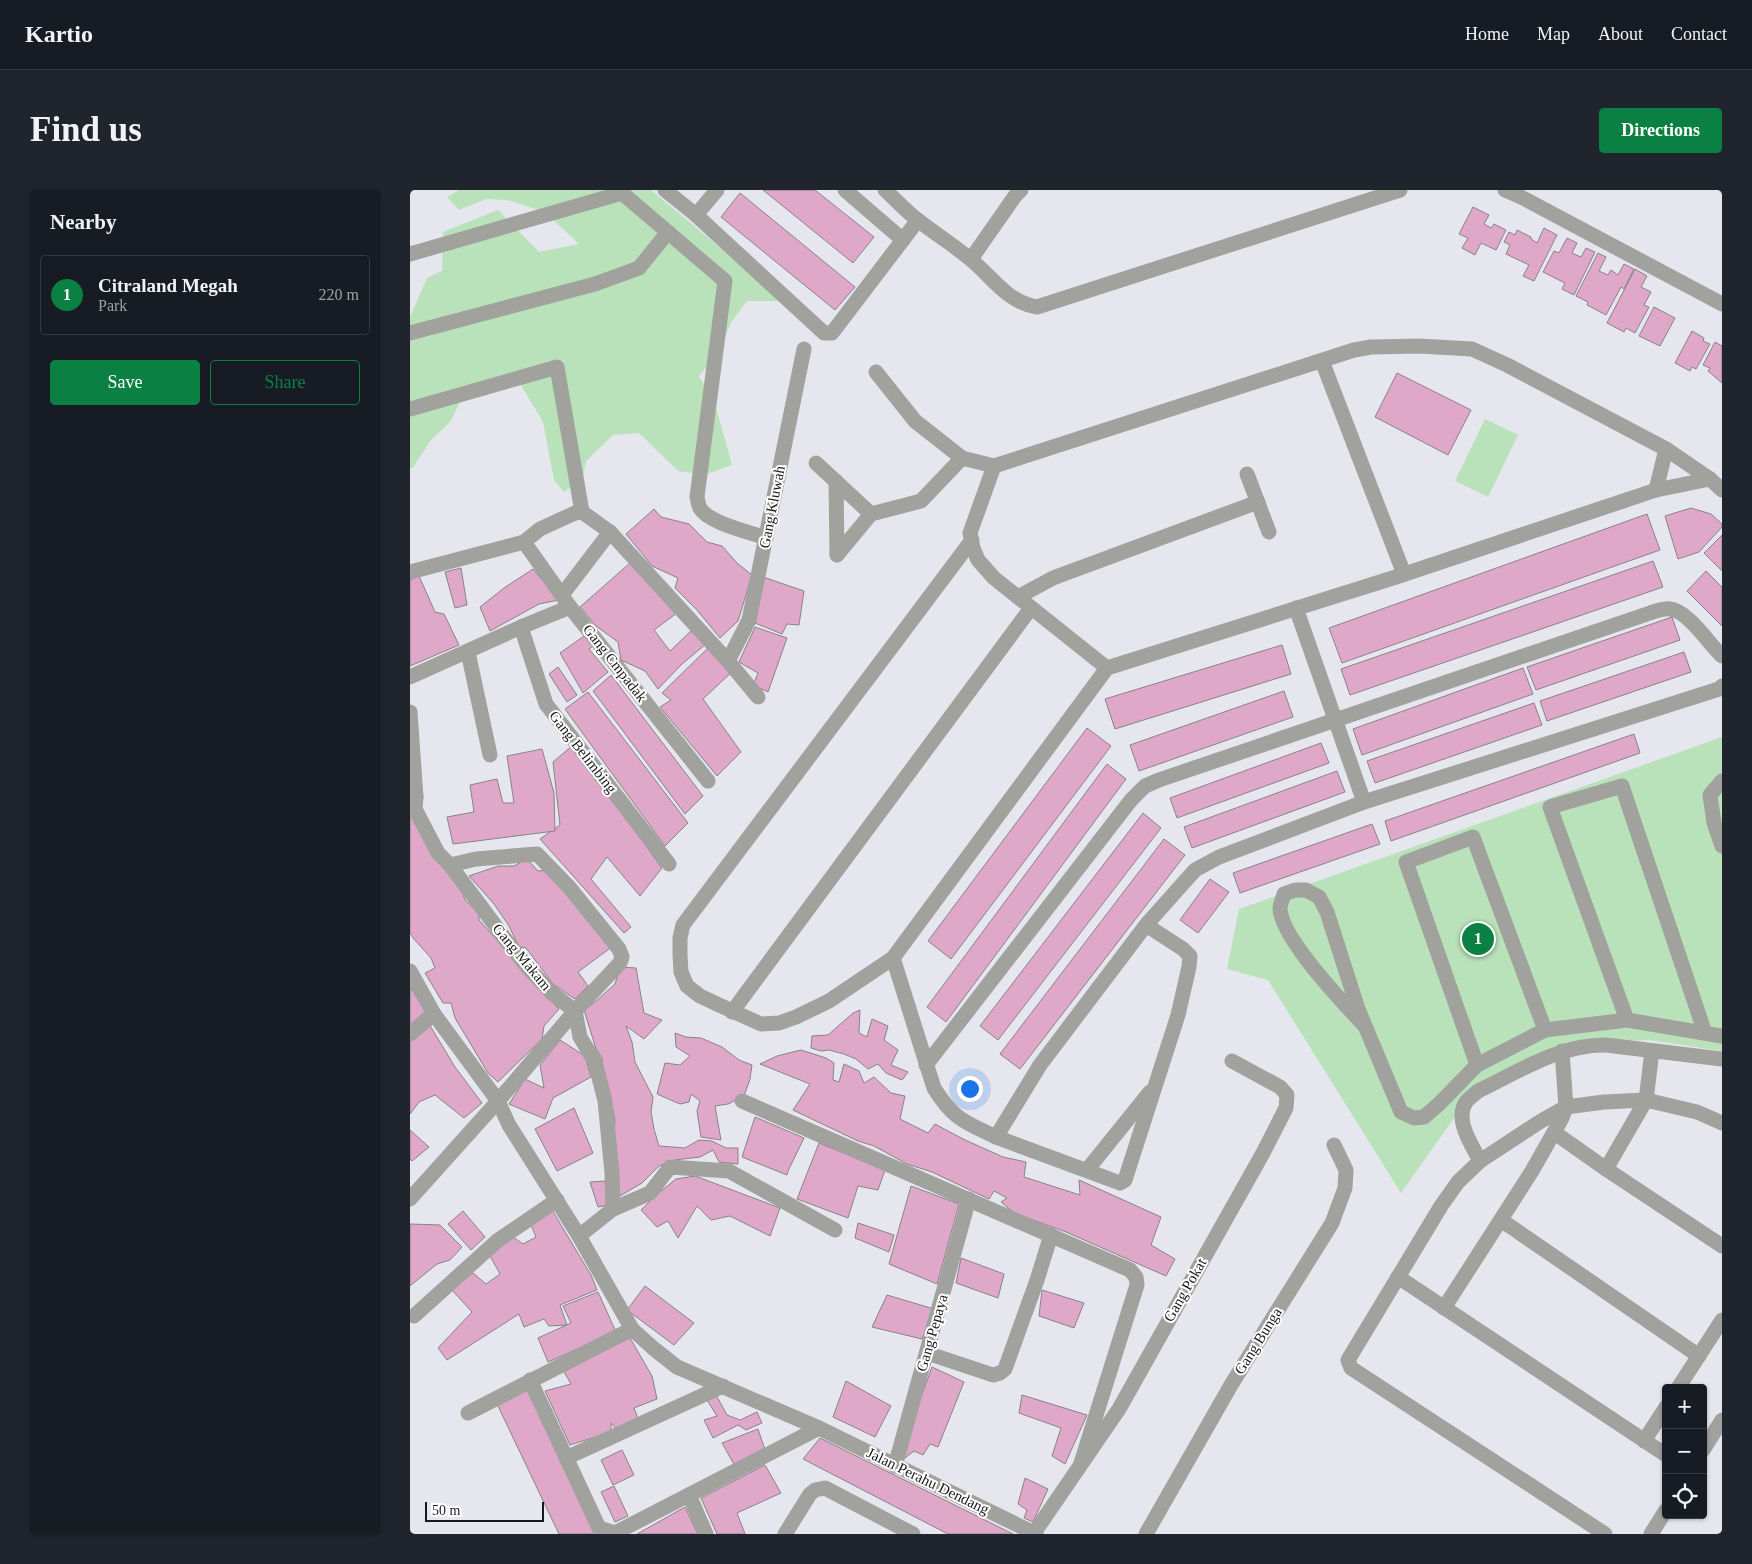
<!DOCTYPE html>
<html lang="en">
<head>
<meta charset="utf-8">
<style>
	:root { --surface:#171b24; --page:#20242c; --text:#f1f3f6; --muted:#9ea1a6; --line:#363941; --accent:#0b8043 }
	body { margin:0; font-family:"Times New Roman",serif; background:var(--page); color:var(--text) }
	.controls { position:absolute; right:15px; bottom:15px; display:grid; overflow:hidden; border-radius:5px; box-shadow:0 1px 4px #0004 }
	.controls button { width:45px; height:45px; display:grid; place-items:center; padding:0; border:0; border-bottom:1px solid var(--line); background:var(--surface); color:var(--text); font:25px sans-serif }
	.scale { position:absolute; left:15px; bottom:12px; width:119px; box-sizing:border-box; padding-left:5px; border:2px solid #19191c; border-top:0; font-size:14px; line-height:18px; white-space:nowrap; color:#19191c; -webkit-text-stroke:4px #fff; paint-order:stroke }
	.you { position:absolute; left:559px; top:898px; width:18px; height:18px; margin:-12px; border:4px solid #fff; border-radius:50%; background:#1a73e8; box-shadow:0 0 0 8px #1a73e833 }
	.badge { display:grid; place-items:center; width:32px; height:32px; border-radius:50%; background:var(--accent); color:#fff; font-size:16px; font-weight:700 }
	.pin { position:absolute; translate:-50% -50%; border:2px solid #fff; box-shadow:0 1px 5px #0006 }
	.list { margin:0; padding:0; list-style:none }
	h2 { display:flex; justify-content:space-between; align-items:center; height:65px; margin:0; padding:0 20px; font-size:21px }
	h2 small { font-size:16px; font-weight:400; color:var(--muted) }
	.list li { display:grid; grid-template-columns:32px 1fr auto; gap:15px; align-items:center; box-sizing:border-box; height:80px; margin:0 10px 10px; padding:0 10px; border:1px solid var(--line); border-radius:5px }
	.list b { display:block; font-size:19px; white-space:nowrap }
	.list p { margin:0; font-size:16px; white-space:nowrap; color:var(--muted) }
	.list em { font-size:16px; font-style:normal; color:var(--muted) }
	.actions { display:flex; gap:10px; padding:15px 20px }
	.actions a { flex:1; padding:11px 0; border:1px solid var(--accent); border-radius:5px; text-align:center; font-size:18px; color:var(--accent) }
	.actions .main { background:var(--accent); color:#fff }
	.icon { flex:none; width:28px; height:28px; fill:none; stroke:currentColor; stroke-width:2; stroke-linecap:round; stroke-linejoin:round }
	.map { position:relative; flex:none; width:1312px; height:1344px; overflow:hidden; border-radius:5px }
	header { display:flex; align-items:center; gap:30px; box-sizing:border-box; height:70px; padding:0 25px; background:var(--surface); border-bottom:1px solid var(--line) }
	header strong { font-size:24px }
	nav { display:flex; gap:28px; margin-inline-start:auto; font-size:18px }
	.intro { display:flex; align-items:center; justify-content:space-between; box-sizing:border-box; height:120px; padding:0 30px }
	h1 { margin:0; font-size:35px }
	.button { padding:12px 22px; border-radius:5px; background:var(--accent); color:#fff; font-size:18px; font-weight:700 }
	main { display:flex; gap:30px; padding:0 30px }
	aside { flex:1; background:var(--surface); border-radius:5px; box-shadow:0 1px 4px #0004 }
	.map>svg:first-child { display:block }
	.green { fill:#b9e2ba }
	.building { fill:#dfa8c9; stroke:#898286 }
	.lines { fill:none; stroke-linecap:round; stroke-linejoin:round }
	.minor { stroke:#a1a29e; stroke-width:15 }
	.labels { text-anchor:middle; dominant-baseline:central; stroke-width:4; stroke-linejoin:round; paint-order:stroke }
	.street-label { font-size:15px; fill:#19191c; stroke:#fff }
</style>
</head>
<body>
<header>
<strong>Kartio</strong>
<nav><a>Home</a><a>Map</a><a>About</a><a>Contact</a></nav>
</header>
<div class="intro"><h1>Find us</h1><a class="button">Directions</a></div>
<main>
<aside>
<h2>Nearby<small></small></h2>
<ul class="list">
<li><span class="badge">1</span><div><b>Citraland Megah</b><p>Park</p></div><em>220 m</em></li>
</ul>
<div class="actions"><a class="main">Save</a><a>Share</a></div>
</aside>
<div class="map">
<svg width="1312" height="1344" viewBox="0 0 1312 1344">
	<rect width="100%" height="100%" fill="#e6e7ee"/>
	<g class="green">
		<polygon points="49,0 241,0 374,111 337,111 322,131 308,162 289,186 305,214 322,275 294,285 268,281 229,243 203,245 176,271 173,288 154,302 144,290 133,232 108,190 52,207 41,231 21,250 2,279 0,278 0,127 17,88 32,81 33,42 88,20 129,62 169,54 135,22 97,10 76,9 49,20 37,7"/>
		<polygon points="1075,229 1108,245 1078,307 1045,291"/>
		<polygon points="1312,547 1312,861 1239,850 1151,854 1047,924 991,1003 858,790 817,779 829,719"/>
	</g>
	<g class="building">
		<polygon points="353,0 405,0 464,47 443,73"/>
		<polygon points="330,3 445,97 425,120 311,27"/>
		<polygon points="1063,17 1079,25 1074,34 1081,38 1084,34 1096,40 1086,60 1071,53 1065,65 1052,58 1058,48 1049,44"/>
		<polygon points="1134,38 1147,45 1124,91 1113,86 1119,75 1096,64 1100,55 1094,52 1099,42 1105,45 1107,40 1121,47 1121,49 1127,53"/>
		<polygon points="1157,48 1167,53 1162,63 1171,67 1176,58 1185,62 1164,105 1152,99 1155,93 1133,82 1144,61 1149,63"/>
		<polygon points="1188,63 1196,67 1189,81 1198,85 1201,80 1208,85 1214,74 1224,79 1214,99 1211,97 1196,125 1177,115 1178,112 1166,106"/>
		<polygon points="1225,79 1237,86 1231,97 1241,102 1234,115 1239,117 1225,143 1216,138 1214,142 1197,133"/>
		<polygon points="1244,117 1265,128 1250,156 1229,146"/>
		<polygon points="1282,141 1294,148 1293,151 1300,154 1286,179 1282,177 1280,181 1265,173"/>
		<polygon points="1305,152 1312,156 1312,193 1298,181 1300,178 1293,175"/>
		<polygon points="987,183 1061,220 1038,265 965,227"/>
		<polygon points="1281,318 1301,324 1312,334 1312,337 1289,362 1268,369 1255,326"/>
		<polygon points="244,319 251,327 279,334 297,352 312,356 327,373 342,385 328,431 310,448 287,420 265,398 268,388 242,376 216,344"/>
		<polygon points="1237,324 1250,360 932,473 919,438"/>
		<polygon points="1312,345 1312,381 1294,363"/>
		<polygon points="1243,371 1253,397 940,505 931,479"/>
		<polygon points="220,373 267,423 244,440 260,461 283,439 296,454 272,474 248,499 235,481 211,470 208,452 186,436 170,417"/>
		<polygon points="51,378 57,415 45,418 35,382"/>
		<polygon points="123,379 149,410 129,414 80,441 70,417 94,398"/>
		<polygon points="1296,381 1312,397 1312,436 1277,401"/>
		<polygon points="9,386 25,422 34,424 49,455 0,476 0,390"/>
		<polygon points="353,387 394,401 389,435 377,434 372,444 345,433"/>
		<polygon points="1262,427 1270,450 1126,500 1117,477"/>
		<polygon points="345,437 377,448 358,502 343,495 348,483 329,472"/>
		<polygon points="177,444 184,455 179,459 198,482 173,503 150,463"/>
		<polygon points="872,455 881,484 705,539 695,509"/>
		<polygon points="300,456 325,479 293,509 331,562 307,586 250,517 261,510 252,503"/>
		<polygon points="1274,462 1281,482 1137,531 1130,511"/>
		<polygon points="148,477 167,505 157,512 139,484"/>
		<polygon points="1113,478 1123,504 952,565 943,539"/>
		<polygon points="201,485 293,606 275,624 183,501"/>
		<polygon points="874,501 883,527 729,581 720,555"/>
		<polygon points="178,502 278,633 255,656 155,519"/>
		<polygon points="1124,513 1132,535 965,593 957,571"/>
		<polygon points="677,538 701,556 541,769 518,751"/>
		<polygon points="1224,544 1230,563 981,651 975,631"/>
		<polygon points="911,553 919,573 767,628 760,608"/>
		<polygon points="163,555 252,678 230,706 197,667 181,689 221,737 214,743 130,649 150,635 143,572"/>
		<polygon points="132,559 144,603 145,641 43,654 37,627 64,622 60,595 87,589 93,613 104,613 97,566"/>
		<polygon points="697,574 716,589 536,832 517,817"/>
		<polygon points="927,581 935,602 782,658 774,637"/>
		<polygon points="0,618 50,696 55,710 69,723 69,730 149,819 134,836 132,849 88,892 78,883 45,828 41,813 33,813 15,783 25,778 21,768 4,749 0,743"/>
		<polygon points="733,623 751,638 588,850 570,836"/>
		<polygon points="962,634 970,654 830,703 823,683"/>
		<polygon points="754,649 775,665 610,879 590,864"/>
		<polygon points="117,669 128,681 139,680 203,756 168,782 178,796 165,809 143,794 116,758 109,757 99,736 84,714 59,686 88,676 104,676"/>
		<polygon points="800,689 819,702 788,743 770,730"/>
		<polygon points="210,777 226,778 234,823 252,830 234,849 216,836 222,852 225,872 243,907 241,922 244,939 249,956 275,958 289,950 302,951 316,958 328,958 328,974 309,972 303,960 290,967 265,970 249,976 232,993 210,1006 203,955 205,930 200,906 194,887 192,868 186,859 174,820 185,812 205,794"/>
		<polygon points="0,797 16,821 0,835"/>
		<polygon points="450,820 449,843 457,847 462,829 478,836 474,850 488,860 481,875 498,882 492,890 476,883 468,874 458,879 446,869 434,864 419,860 411,861 401,858 402,846 418,845 443,823"/>
		<polygon points="19,834 45,877 72,913 54,928 25,905 9,912 0,924 0,850"/>
		<polygon points="265,843 276,847 291,848 312,857 329,870 342,875 340,889 334,906 318,914 305,916 311,950 291,947 287,921 290,911 281,904 279,912 270,914 247,904 255,873 270,875 280,866 266,857"/>
		<polygon points="150,850 175,866 181,887 143,908 135,929 99,914 115,889 134,898 130,875"/>
		<polygon points="391,860 416,868 424,873 423,890 429,892 434,874 449,881 454,893 464,887 481,903 495,906 490,929 518,943 525,934 553,949 593,967 616,972 614,987 670,1005 669,990 751,1027 741,1055 765,1069 756,1086 656,1042 604,1023 591,1012 597,1008 584,1001 579,1009 522,982 497,974 464,956 448,951 383,920 400,894 350,874 367,866"/>
		<polygon points="164,918 183,963 147,981 125,939"/>
		<polygon points="345,927 394,948 378,981 377,985 332,967"/>
		<polygon points="0,940 19,957 2,971 0,969"/>
		<polygon points="409,953 475,980 468,1000 448,996 438,1028 387,1009"/>
		<polygon points="285,986 370,1018 360,1046 320,1026 301,1030 287,1016 268,1048 258,1031 247,1037 231,1020 246,1005 266,989"/>
		<polygon points="196,991 198,1015 188,1017 180,992"/>
		<polygon points="501,996 549,1014 527,1094 479,1074"/>
		<polygon points="142,1020 181,1085 187,1100 150,1115 157,1135 139,1136 134,1129 114,1137 109,1124 37,1170 28,1158 62,1122 41,1099 63,1083 76,1094 90,1084 80,1066 103,1047 113,1054 126,1047 121,1035"/>
		<polygon points="53,1021 75,1047 61,1060 38,1034"/>
		<polygon points="448,1033 484,1045 479,1062 445,1048"/>
		<polygon points="0,1034 30,1035 52,1057 40,1070 27,1074 0,1096"/>
		<polygon points="551,1068 594,1084 588,1108 546,1093"/>
		<polygon points="235,1096 284,1133 264,1155 217,1120"/>
		<polygon points="632,1100 674,1113 664,1138 629,1126"/>
		<polygon points="188,1102 206,1142 138,1172 128,1148 161,1133 153,1116"/>
		<polygon points="477,1105 524,1119 512,1149 462,1137"/>
		<polygon points="220,1148 242,1186 247,1209 224,1218 229,1231 206,1239 201,1233 201,1242 160,1255 135,1201 161,1194 153,1180"/>
		<polygon points="522,1177 554,1192 528,1257 520,1254 513,1265 504,1261 486,1275"/>
		<polygon points="436,1191 481,1216 465,1247 423,1227"/>
		<polygon points="118,1197 188,1344 149,1344 87,1214"/>
		<polygon points="306,1205 317,1225 330,1230 347,1222 352,1233 336,1240 328,1235 303,1248 294,1230 307,1226 297,1210"/>
		<polygon points="612,1205 677,1225 655,1274 642,1266 651,1238 609,1223"/>
		<polygon points="348,1239 356,1263 325,1276 312,1253"/>
		<polygon points="410,1248 603,1344 538,1344 393,1269"/>
		<polygon points="212,1260 224,1285 203,1295 191,1270"/>
		<polygon points="355,1275 371,1303 327,1323 335,1344 307,1344 291,1308"/>
		<polygon points="615,1288 638,1299 623,1332 614,1328 617,1320 608,1314"/>
		<polygon points="204,1296 218,1326 205,1332 191,1302"/>
		<polygon points="275,1317 288,1344 227,1344"/>
	</g>
	<g class="lines">
		<g class="minor">
			<polyline points="255,0 286,25 414,143 422,143 508,30"/>
			<polyline points="435,0 493,50"/>
			<path d="M 475,0 C 486,10 497,22 509,31 C 526,44 543,55 559,68 C 582,86 596,112 627,117 L 990,0"/>
			<polyline points="1095,0 1113,8 1312,114"/>
			<polyline points="286,25 307,0"/>
			<path d="M 0,64 L 212,3 L 315,91 L 287,307 C 288,310 288,315 290,318 C 298,333 340,342 356,348"/>
			<polyline points="561,69 605,6 611,0"/>
			<polyline points="0,143 185,94 229,78 258,42"/>
			<polyline points="912,171 994,384"/>
			<polyline points="466,182 505,231 552,268 584,276 944,160 961,157 1009,156 1062,159 1097,175 1256,259 1300,289 1312,300"/>
			<polyline points="0,219 147,177 172,322"/>
			<polyline points="406,273 461,324"/>
			<polyline points="584,276 560,343 563,358 568,370 584,388 697,478"/>
			<polyline points="837,284 859,342"/>
			<polyline points="426,291 427,365"/>
			<polyline points="1246,300 1256,259"/>
			<polyline points="562,350 273,735 270,748 270,765 271,782 277,796 290,806 307,814 351,834 369,833 386,827 419,811 483,768 697,478 986,387 1246,300 1300,289"/>
			<polyline points="114,352 160,417 298,591"/>
			<polyline points="427,365 461,324 511,311 552,268"/>
			<polyline points="0,382 114,352 130,339 165,323 172,322 200,342 318,471 348,507"/>
			<polyline points="152,405 200,342"/>
			<polyline points="608,407 643,388 848,312"/>
			<polyline points="886,418 954,612"/>
			<polyline points="111,437 136,514 259,674"/>
			<polyline points="58,462 80,565"/>
			<polyline points="318,471 339,430 394,159"/>
			<polyline points="0,487 111,437 160,417"/>
			<polyline points="0,522 6,607"/>
			<polyline points="1312,591 1300,605 1304,633 1312,656"/>
			<polyline points="0,611 6,607 5,619 28,663 40,675 99,754 119,779 142,803 165,821 170,847 185,872 195,911 202,983 203,1019 169,1046"/>
			<path d="M 483,768 L 524,898 C 543,929 555,932 586,947 L 630,875 L 736,735 L 785,680 L 809,667 L 954,612 L 1309,499 L 1312,496"/>
			<polyline points="0,781 24,824 88,911 99,935 169,1046 222,1139 243,1158 267,1177 409,1238 626,1344"/>
			<polyline points="322,822 621,418"/>
			<polyline points="1217,830 1140,617 1212,596 1295,843"/>
			<path d="M 955,836 C 934,814 872,749 870,719 C 870,714 873,708 874,704 L 885,700 L 896,700 L 909,707 L 917,722 L 948,819 L 991,922 L 1004,928 L 1014,927 L 1029,914 L 1067,875 L 1135,840 L 1217,830 L 1312,846"/>
			<polyline points="0,844 24,824"/>
			<path d="M 516,875 L 721,610 L 735,596 L 749,590 L 1240,423 C 1246,421 1254,418 1260,419 C 1277,420 1300,455 1312,466"/>
			<polyline points="1067,875 996,672 1063,647 1135,840"/>
			<polyline points="332,911 720,1080 726,1087 727,1095 671,1273"/>
			<polyline points="1145,943 1196,979 1312,1056"/>
			<polyline points="586,947 710,993 715,990 768,825 779,777 780,766 773,759 736,735"/>
			<path d="M 1070,971 C 1062,955 1044,930 1056,912 C 1059,908 1064,905 1068,901 C 1108,882 1150,854 1196,855 L 1312,869"/>
			<polyline points="1196,979 1236,910 1242,861"/>
			<polyline points="677,980 740,902"/>
			<polyline points="0,1009 88,911 165,821 210,773 212,767 209,759 159,697 127,664 66,669 40,675"/>
			<polyline points="203,1019 240,1003 260,977 319,981 425,1040"/>
			<polyline points="1091,1030 1289,1166"/>
			<polyline points="988,1087 1256,1265"/>
			<polyline points="1034,1118 1122,981 1152,928 1156,917 1152,861"/>
			<polyline points="4,1126 87,1051 147,1010"/>
			<polyline points="517,1163 583,1185 590,1183 595,1179 627,1090 641,1045"/>
			<polyline points="120,1190 189,1338 205,1343 409,1238"/>
			<polyline points="1268,1198 1312,1130"/>
			<polyline points="58,1223 222,1139"/>
			<polyline points="1234,1251 1256,1217"/>
			<polyline points="1293,1260 1312,1230"/>
			<polyline points="156,1268 313,1196"/>
			<polyline points="485,1276 559,1009"/>
			<polyline points="279,1305 296,1344"/>
			<polyline points="624,1343 709,1219 853,963 876,918 877,905 870,897 822,871"/>
			<polyline points="375,1344 400,1304 405,1300 415,1298 503,1344"/>
			<polyline points="736,1344 821,1195 922,1033 935,998 936,980 924,955"/>
			<polyline points="1195,1344 944,1180 941,1178 938,1170 1031,1016 1048,992 1070,971 1131,931 1156,917 1194,912 1236,910 1287,922 1312,933"/>
			<polyline points="1241,1344 1256,1320"/>
		</g>
	</g>
	<g class="labels">
		<g class="street-label">
			<text transform="translate(362 317) rotate(-79)">Gang Kluwah</text>
			<text transform="translate(205 473) rotate(52)">Gang Cmpadak</text>
			<text transform="translate(173 562) rotate(52)">Gang Belimbing</text>
			<text transform="translate(112 767) rotate(50)">Gang Makam</text>
			<text transform="translate(775 1100) rotate(-60)">Gang Pokat</text>
			<text transform="translate(522 1143) rotate(-74)">Gang Pepaya</text>
			<text transform="translate(848 1151) rotate(-58)">Gang Bunga</text>
			<text transform="translate(518 1291) rotate(26)">Jalan Perahu Dendang</text>
		</g>
	</g>
</svg>
<div class="controls">
<button>+</button>
<button>−</button>
<button><svg class="icon" aria-label="locate" viewBox="0 0 24 24"><circle cx="12" cy="12" r="6"/><path d="M12 2v4M12 18v4M2 12h4M18 12h4"/></svg></button>
</div>
<div class="scale">50 m</div>
<div class="you"></div>
<div class="pin badge" style="left:1068px;top:749px">1</div>
</div>
</main>
</body>
</html>
